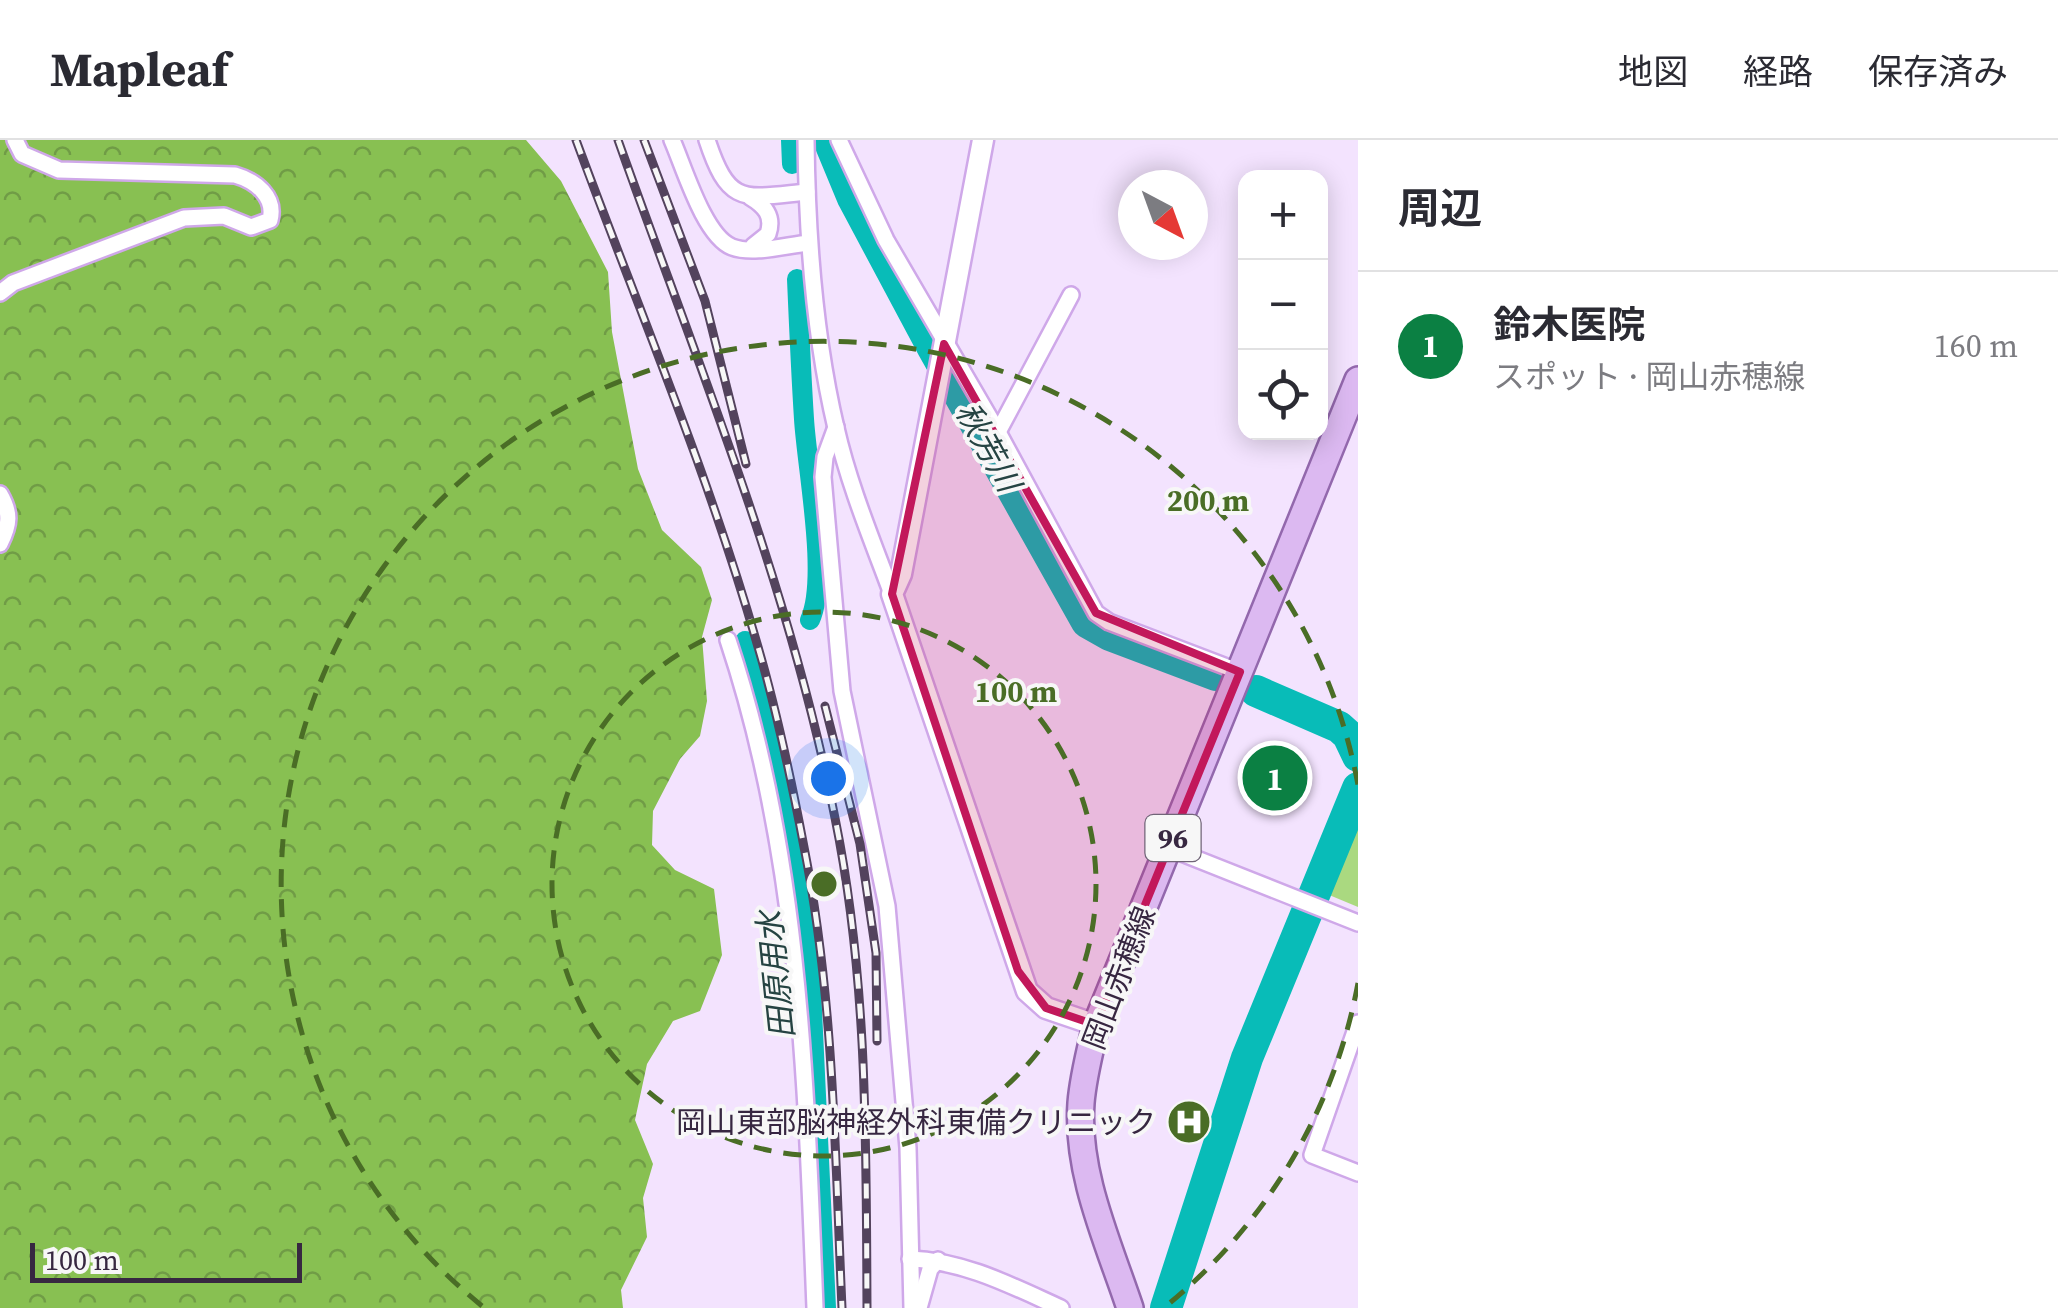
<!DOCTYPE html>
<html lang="ja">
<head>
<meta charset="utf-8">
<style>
	:root { --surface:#fff; --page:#f7f7f7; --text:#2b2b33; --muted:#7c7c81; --line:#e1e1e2; --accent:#0b8043 }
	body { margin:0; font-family:"Source Serif 4","Noto Sans JP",serif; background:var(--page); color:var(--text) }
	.controls { position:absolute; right:30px; top:30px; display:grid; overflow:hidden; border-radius:20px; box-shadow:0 5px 25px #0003 }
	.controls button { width:90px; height:90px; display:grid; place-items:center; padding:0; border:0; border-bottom:2px solid var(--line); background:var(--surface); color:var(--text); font:50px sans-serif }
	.compass { position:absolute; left:1118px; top:30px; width:90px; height:90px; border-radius:50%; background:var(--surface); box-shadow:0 5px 25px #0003; rotate:139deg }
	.scale { position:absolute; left:30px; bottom:25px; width:272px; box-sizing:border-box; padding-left:10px; border:5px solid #372741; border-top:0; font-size:28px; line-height:35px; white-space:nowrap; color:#372741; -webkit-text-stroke:8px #f7f7f7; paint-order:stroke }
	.you { position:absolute; left:828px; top:638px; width:35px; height:35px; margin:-25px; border:8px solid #fff; border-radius:50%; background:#1a73e8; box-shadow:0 0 0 15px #1a73e833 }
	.badge { display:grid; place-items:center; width:65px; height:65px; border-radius:50%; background:var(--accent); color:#fff; font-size:32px; font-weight:700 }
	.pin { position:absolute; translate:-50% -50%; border:5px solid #fff; box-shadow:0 2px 10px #0006 }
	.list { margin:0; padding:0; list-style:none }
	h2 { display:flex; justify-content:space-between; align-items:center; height:130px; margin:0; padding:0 40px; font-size:42px }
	h2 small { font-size:32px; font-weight:400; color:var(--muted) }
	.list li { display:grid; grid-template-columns:65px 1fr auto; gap:30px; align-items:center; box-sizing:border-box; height:150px; padding:0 40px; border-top:2px solid var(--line) }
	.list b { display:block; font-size:38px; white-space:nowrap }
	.list p { margin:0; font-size:32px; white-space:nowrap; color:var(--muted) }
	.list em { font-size:32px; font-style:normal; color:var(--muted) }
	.icon { flex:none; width:55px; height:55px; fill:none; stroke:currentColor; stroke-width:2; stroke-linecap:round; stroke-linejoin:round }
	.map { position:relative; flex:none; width:1358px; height:1168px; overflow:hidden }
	header { display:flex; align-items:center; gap:60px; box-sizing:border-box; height:140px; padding:0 50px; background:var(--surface); border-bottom:2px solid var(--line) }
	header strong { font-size:48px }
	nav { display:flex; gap:55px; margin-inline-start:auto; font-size:35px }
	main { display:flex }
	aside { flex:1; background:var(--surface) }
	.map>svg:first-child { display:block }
	.forest { fill:url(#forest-crowns) }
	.pitch { fill:#aad980 }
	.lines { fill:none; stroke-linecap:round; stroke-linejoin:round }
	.canal { stroke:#08bcb8; stroke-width:20 }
	.river { stroke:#08bcb8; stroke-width:32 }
	.minor-casing { stroke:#cfa8e9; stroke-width:20 }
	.tertiary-casing { stroke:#cfa8e9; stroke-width:25 }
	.primary-casing { stroke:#9368ad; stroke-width:30 }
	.minor { stroke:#fff; stroke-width:15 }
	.tertiary { stroke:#fff; stroke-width:20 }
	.primary { stroke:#dcb9f1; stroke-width:25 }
	.rail-casing { stroke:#53435d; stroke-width:9 }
	.rail { stroke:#f7f7f7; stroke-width:5; stroke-dasharray:15; stroke-linecap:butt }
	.marked { fill:#c2185b; fill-opacity:0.2; stroke:#c2185b; stroke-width:8; stroke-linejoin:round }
	.ring { fill:none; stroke:#4a6d26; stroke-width:5; stroke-dasharray:18 12 }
	.labels { text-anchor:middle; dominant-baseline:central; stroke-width:8; stroke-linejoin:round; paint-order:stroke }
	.shield { fill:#f7f7f7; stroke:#716578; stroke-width:2.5 }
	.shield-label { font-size:28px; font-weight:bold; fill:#372741 }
	.street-label { font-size:30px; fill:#372741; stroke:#f7f7f7 }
	.poi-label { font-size:30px; fill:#372741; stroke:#f7f7f7; text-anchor:end }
	.water-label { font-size:32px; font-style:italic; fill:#254342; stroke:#f7f7f7 }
	.centre { fill:#4a6d26; stroke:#f7f7f7; stroke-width:5 }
	.ring-label { font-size:30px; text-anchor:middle; font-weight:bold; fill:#4a6d26; stroke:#f7f7f7; stroke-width:8; stroke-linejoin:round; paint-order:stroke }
</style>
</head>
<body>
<header>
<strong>Mapleaf</strong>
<nav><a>地図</a><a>経路</a><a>保存済み</a></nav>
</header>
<main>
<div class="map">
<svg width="1358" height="1168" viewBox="0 0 1358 1168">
	<defs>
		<pattern id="forest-crowns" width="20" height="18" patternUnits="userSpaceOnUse" patternTransform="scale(2.5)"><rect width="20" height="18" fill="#88c052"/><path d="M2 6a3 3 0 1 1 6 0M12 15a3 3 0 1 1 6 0" fill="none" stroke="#709c46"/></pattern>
	</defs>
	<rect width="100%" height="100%" fill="#f3e3fe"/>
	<polygon class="forest" points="0,0 526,0 561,41 608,132 612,192 638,329 662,390 701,427 712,460 702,497 707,561 700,596 680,619 653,671 652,705 675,730 714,749 722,815 700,871 673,881 647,924 635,980 653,1024 643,1058 647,1097 621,1150 623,1168 0,1168"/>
	<polygon class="pitch" points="1358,670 1358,767 1322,752"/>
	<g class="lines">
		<g class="canal">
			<polyline points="791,0 792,24"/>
			<path d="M 797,139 C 799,186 801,232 804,279 C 807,329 829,438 810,480"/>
			<polyline points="745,501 776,617 796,717 810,828 826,1168"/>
		</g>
		<g class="river">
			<polyline points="831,5 853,58 933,208 1087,482 1110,495 1216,535"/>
			<polyline points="1256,551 1339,587 1348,595 1358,616"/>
			<polyline points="1166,1168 1247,918 1358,648"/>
		</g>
		<defs>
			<g id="minor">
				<path d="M 672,0 C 684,27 704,96 732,107 C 753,115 787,105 809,103"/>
				<path d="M 707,0 C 729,67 744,58 807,52"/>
				<path d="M 806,0 C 807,96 814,195 836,288 C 849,345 872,400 892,454"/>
				<polyline points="839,0 886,100 998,292 1096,473 1109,482 1240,532"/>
				<path d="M 750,57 C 765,66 774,76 768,94 L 753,106"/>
				<path d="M 0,153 L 13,143 L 184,78 L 224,76 L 251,87 L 270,80 C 276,57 256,41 235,35 L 59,30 L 22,14 L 15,0"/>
				<polyline points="836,287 825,317 823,337 842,551 887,766 908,1008 912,1168"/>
				<polyline points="998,292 1071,155"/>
				<path d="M 0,354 C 11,373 10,384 0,404"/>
				<path d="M 728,500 C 800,716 806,943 815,1168"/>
				<polyline points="1169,708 1358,783"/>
				<polyline points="1358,883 1312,1015 1358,1033"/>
				<path d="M 910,1119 C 965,1121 1012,1146 1061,1168"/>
				<polyline points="919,1168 930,1129 938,1120"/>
			</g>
			<polyline id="tertiary" points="983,0 901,434 892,454 1027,851 1046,868 1096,885"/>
			<path id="primary" d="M 1130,1168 C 1108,1102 1076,1033 1081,963 C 1083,937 1090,911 1096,885 L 1358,240"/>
		</defs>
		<use href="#minor" class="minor-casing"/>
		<use href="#tertiary" class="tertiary-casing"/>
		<use href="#primary" class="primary-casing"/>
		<use href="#minor" class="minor"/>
		<use href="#tertiary" class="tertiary"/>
		<use href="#primary" class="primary"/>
		<defs>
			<g id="rail">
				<path d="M 576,0 C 637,165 707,330 756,500 C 776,567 791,638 804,707 C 834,858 835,1014 842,1168"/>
				<path d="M 618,0 C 697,222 790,446 835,678 C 868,840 866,1003 867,1168"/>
				<polyline points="644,0 705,161 746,324"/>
				<polyline points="825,566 860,704 876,813 877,901"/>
			</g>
		</defs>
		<use href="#rail" class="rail-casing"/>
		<use href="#rail" class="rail"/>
	</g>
	<path class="marked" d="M 944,204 L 1096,473 L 1240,532 L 1096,885 L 1046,868 L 1018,831 L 892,454 Z"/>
	<g class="ring">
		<circle cx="824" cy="744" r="272"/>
		<path d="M1358 843A543 543 0 0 1 1166 1166M482 1166A543 543 0 1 1 1358 645"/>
	</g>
	<defs>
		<symbol id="hospital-disc" viewBox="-11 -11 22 22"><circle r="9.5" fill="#4a6d26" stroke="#f7f7f7"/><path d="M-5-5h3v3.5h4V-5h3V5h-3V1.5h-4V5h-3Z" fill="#fff"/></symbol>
	</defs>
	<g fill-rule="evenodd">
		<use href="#hospital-disc" x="1164" y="957" width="50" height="50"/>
	</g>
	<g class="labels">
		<rect class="shield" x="1145.5" y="675" width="55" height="46" rx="8"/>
		<g class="shield-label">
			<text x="1173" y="698">96</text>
		</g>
		<g class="street-label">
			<text transform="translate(1119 838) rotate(-69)">岡山赤穂線</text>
		</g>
		<g class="poi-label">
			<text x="1156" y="982">岡山東部脳神経外科東備クリニック</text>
		</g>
		<g class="water-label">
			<text transform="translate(988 307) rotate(61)">秋芳川</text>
			<text transform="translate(776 835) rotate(-96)">田原用水</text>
		</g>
	</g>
	<circle cx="824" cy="744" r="15" class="centre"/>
	<g class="ring-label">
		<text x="1208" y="371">200 m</text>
		<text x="1016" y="562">100 m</text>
	</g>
</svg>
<div class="controls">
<button>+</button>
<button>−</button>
<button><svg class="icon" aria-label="locate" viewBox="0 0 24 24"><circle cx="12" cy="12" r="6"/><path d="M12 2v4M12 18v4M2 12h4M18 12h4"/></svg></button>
</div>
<svg class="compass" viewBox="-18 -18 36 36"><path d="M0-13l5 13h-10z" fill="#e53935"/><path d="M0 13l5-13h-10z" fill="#7c7c81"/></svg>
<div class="scale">100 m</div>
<div class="you"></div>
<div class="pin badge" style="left:1275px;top:638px">1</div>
</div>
<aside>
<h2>周辺<small></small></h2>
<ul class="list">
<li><span class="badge">1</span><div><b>鈴木医院</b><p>スポット · 岡山赤穂線</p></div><em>160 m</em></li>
</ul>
</aside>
</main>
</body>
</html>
